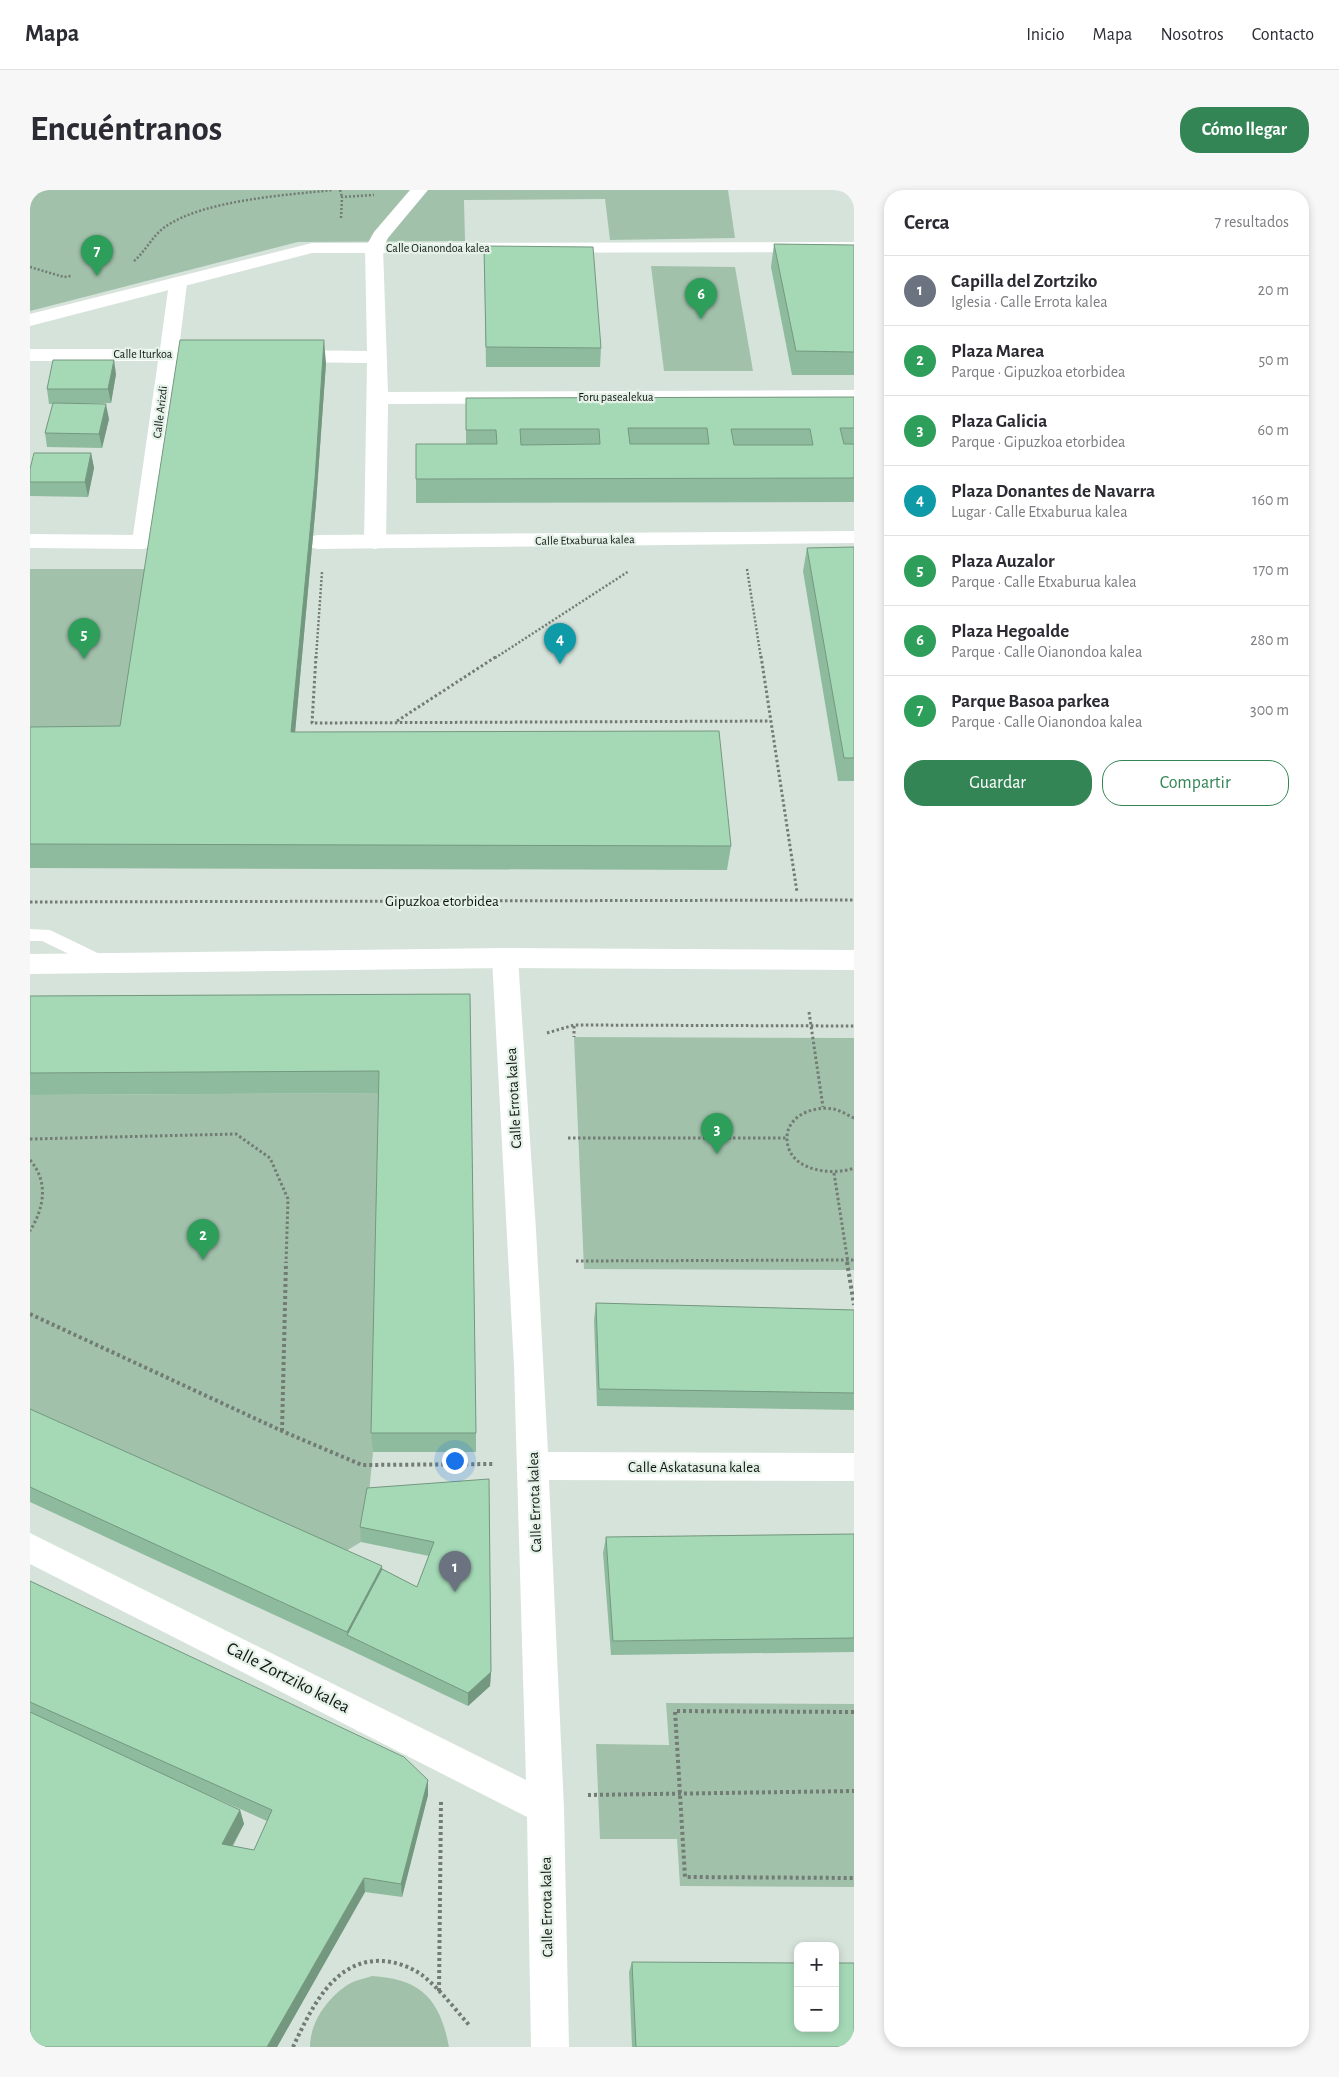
<!DOCTYPE html>
<html lang="es">
<head>
<meta charset="utf-8">
<style>
	:root { --surface:#fff; --page:#f7f7f7; --text:#2b2b33; --muted:#7c7c81; --line:#e1e1e2; --accent:#348556 }
	body { margin:0; font-family:"Alegreya Sans",sans-serif; background:var(--page); color:var(--text) }
	.controls { position:absolute; right:15px; bottom:15px; display:grid; overflow:hidden; border-radius:10px; box-shadow:0 2px 8px #0003 }
	.controls button { width:45px; height:45px; display:grid; place-items:center; padding:0; border:0; border-bottom:1px solid var(--line); background:var(--surface); color:var(--text); font:25px sans-serif }
	.you { position:absolute; left:424px; top:1270px; width:18px; height:18px; margin:-12px; border:4px solid #fff; border-radius:50%; background:#1a73e8; box-shadow:0 0 0 8px #1a73e833 }
	.badge { display:grid; place-items:center; width:32px; height:32px; border-radius:50%; background:var(--accent); color:#fff; font-size:16px; font-weight:700 }
	.pin { position:absolute; translate:-50% -41px; filter:drop-shadow(0 1px 2px #0008) }
	.pin::after { content:''; position:absolute; top:26px; width:18px; height:15px; background:inherit; clip-path:polygon(0 0,100% 0,50% 100%) }
	.list { margin:0; padding:0; list-style:none }
	h2 { display:flex; justify-content:space-between; align-items:center; height:65px; margin:0; padding:0 20px; font-size:21px }
	h2 small { font-size:16px; font-weight:400; color:var(--muted) }
	.list li { display:grid; grid-template-columns:32px 1fr auto; gap:15px; align-items:center; box-sizing:border-box; height:70px; padding:0 20px; border-top:1px solid var(--line) }
	.list b { display:block; font-size:19px; white-space:nowrap }
	.list p { margin:0; font-size:16px; white-space:nowrap; color:var(--muted) }
	.list em { font-size:16px; font-style:normal; color:var(--muted) }
	.actions { display:flex; gap:10px; padding:15px 20px }
	.actions a { flex:1; padding:11px 0; border:1px solid var(--accent); border-radius:20px; text-align:center; font-size:18px; color:var(--accent) }
	.actions .main { background:var(--accent); color:#fff }
	.map { position:relative; flex:none; width:824px; height:1857px; overflow:hidden; border-radius:20px }
	header { display:flex; align-items:center; gap:30px; box-sizing:border-box; height:70px; padding:0 25px; background:var(--surface); border-bottom:1px solid var(--line) }
	header strong { font-size:24px }
	nav { display:flex; gap:28px; margin-inline-start:auto; font-size:18px }
	.intro { display:flex; align-items:center; justify-content:space-between; box-sizing:border-box; height:120px; padding:0 30px }
	h1 { margin:0; font-size:35px }
	.button { padding:12px 22px; border-radius:20px; background:var(--accent); color:#fff; font-size:18px; font-weight:700 }
	main { display:flex; gap:30px; padding:0 30px }
	aside { flex:1; background:var(--surface); border-radius:20px; box-shadow:0 2px 8px #0003 }
	.map>svg:first-child { display:block }
	.green { fill:#a1c1ab }
	.lines { fill:none; stroke-linecap:round; stroke-linejoin:round }
	.path-far2 { stroke:#737b75; stroke-width:2.5; stroke-dasharray:2 2; stroke-linecap:butt }
	.path-far1 { stroke:#737b75; stroke-width:3; stroke-dasharray:2.5 2.5; stroke-linecap:butt }
	.path { stroke:#737b75; stroke-width:4; stroke-dasharray:3 3; stroke-linecap:butt }
	.service { fill:#fff; fill-rule:evenodd }
	.pedestrian { fill:#fff; fill-rule:evenodd }
	.minor { fill:#fff; fill-rule:evenodd }
	.secondary { fill:#fff; fill-rule:evenodd }
	.wall { fill:#8ebb9d; fill-rule:evenodd }
	.shaded-wall { fill:#74987f }
	.building { fill:#a5d9b6; stroke:#74987f; fill-rule:evenodd }
	.labels { text-anchor:middle; dominant-baseline:central; stroke-width:4.5; stroke-linejoin:round; paint-order:stroke }
	.far-street-label { font-size:12px; fill:#111512; stroke:#e3f1e7 }
	.street-label { font-size:15px; fill:#111512; stroke:#e3f1e7 }
	.near-street-label { font-size:18px; fill:#111512; stroke:#e3f1e7 }
</style>
</head>
<body>
<header>
<strong>Mapa</strong>
<nav><a>Inicio</a><a>Mapa</a><a>Nosotros</a><a>Contacto</a></nav>
</header>
<div class="intro"><h1>Encuéntranos</h1><a class="button">Cómo llegar</a></div>
<main>
<div class="map">
<svg width="824" height="1857" viewBox="0 0 824 1857">
	<rect width="100%" height="100%" fill="#d6e3da"/>
	<g class="green">
		<polygon points="0,0 698,0 705,48 580,50 575,9 434,10 435,51 268,52 0,121"/>
		<polygon points="621,76 705,77 723,181 634,181"/>
		<polygon points="0,379 122,379 94,560 0,561"/>
		<polygon points="544,847 824,848 824,1080 554,1079"/>
		<polygon points="350,903 343,1262 338,1313 331,1352 301,1370 0,1235 0,905"/>
		<polygon points="636,1513 824,1514 824,1697 650,1696 647,1649 570,1649 566,1554 639,1555"/>
		<path d="M 342,1786 C 391,1789 410,1809 419,1857 L 280,1857 C 280,1832 298,1807 319,1794 C 325,1790 334,1789 342,1786 Z"/>
	</g>
	<g class="lines">
		<g class="path-far2">
			<polyline points="310,0 312,7"/>
			<polyline points="311,28 312,7 344,5"/>
			<path d="M 104,71 C 116,61 122,46 135,37 C 173,10 257,5 303,0"/>
			<polyline points="0,77 34,87 41,86"/>
			<polyline points="717,379 731,468"/>
			<polyline points="286,468 292,382"/>
			<polyline points="465,468 599,381"/>
		</g>
		<g class="path-far1">
			<polyline points="286,466 282,533 740,531"/>
			<polyline points="731,466 767,702"/>
			<polyline points="367,531 467,466"/>
			<polyline points="0,712 824,710"/>
			<polyline points="779,822 793,917"/>
			<polyline points="544,836 544,847"/>
			<polyline points="517,843 544,835 824,836"/>
			<path d="M 824,928 C 817,925 810,920 803,919 C 780,915 751,929 758,956 C 764,981 803,986 824,978"/>
			<polyline points="538,948 756,948"/>
			<polyline points="0,949 206,944 240,968 258,1009 256,1073"/>
			<path d="M 0,970 C 19,992 14,1018 0,1041"/>
			<polyline points="804,983 818,1073"/>
			<polyline points="546,1071 824,1070"/>
		</g>
		<g class="path">
			<polyline points="817,1072 824,1115"/>
			<polyline points="0,1124 252,1241 332,1275 464,1274"/>
			<polyline points="252,1241 256,1072"/>
			<polyline points="824,1522 645,1521 655,1687 824,1688"/>
			<polyline points="558,1605 824,1601"/>
			<polyline points="409,1801 411,1611"/>
			<path d="M 263,1857 C 281,1819 304,1768 353,1771 C 366,1772 381,1777 392,1785 C 410,1799 424,1818 439,1835"/>
		</g>
		<polygon class="service" points="0,739 20,740 78,768 81,773 78,778 72,780 12,751 0,751"/>
		<g class="pedestrian">
			<polygon points="380,0 398,0 358,48 353,58 358,202 824,200 824,212 358,214 356,352 352,357 345,359 338,357 334,352 337,173 259,172 252,170 249,166 252,162 259,160 337,161 335,58 344,42"/>
			<polygon points="148,87 154,89 157,93 149,159 193,161 196,165 193,169 147,171 124,352 120,357 113,359 106,357 102,352 128,171 0,171 0,159 130,159 139,93 142,89"/>
		</g>
		<g class="minor">
			<polygon points="824,52 824,62 282,63 0,136 0,124 282,53"/>
			<polygon points="824,341 824,353 287,359 280,357 276,352 280,347 287,345"/>
			<polygon points="0,344 113,345 120,347 124,352 120,357 113,359 0,358"/>
			<polygon points="475,758 484,761 488,768 506,1040 518,1262 824,1263 824,1291 519,1290 534,1618 539,1857 501,1857 497,1627 0,1374 0,1343 496,1590 484,1176 462,768 466,761"/>
		</g>
		<polygon class="secondary" points="475,758 824,760 824,780 475,778 0,784 0,764"/>
	</g>
	<g class="wall">
		<polygon points="744,54 824,55 824,185 762,185 741,77"/>
		<polygon points="454,56 571,158 570,177 456,177"/>
		<polygon points="296,173 286,313 265,542 701,656 697,680 0,678 0,537 90,536"/>
		<polygon points="86,184 81,213 25,214 79,229 72,258 17,257 15,243 23,214 19,214 17,199"/>
		<polygon points="824,207 824,312 386,313 386,289 436,254 436,208"/>
		<polygon points="61,263 64,278 58,307 0,306 0,279"/>
		<polygon points="824,357 824,591 808,591 773,381 777,358"/>
		<polygon points="440,804 446,1243 446,1262 343,1262 341,1243 349,903 0,905 0,806"/>
		<polygon points="566,1113 824,1120 824,1220 567,1216 564,1130"/>
		<polygon points="0,1219 352,1379 387,1397 399,1366 331,1352 330,1337 459,1289 461,1482 460,1496 438,1516 318,1459 0,1312"/>
		<polygon points="824,1344 824,1462 581,1465 573,1363 576,1347"/>
		<path d="M 0,1391 L 398,1590 L 398,1605 L 372,1707 L 335,1702 L 247,1857 L 0,1857 ZM 140,1588 L 237,1631 L 224,1660 L 203,1656 L 214,1634 L 210,1620 Z"/>
		<polygon points="602,1772 824,1857 602,1857 599,1782"/>
	</g>
	<g class="shaded-wall">
		<polygon points="294,150 296,173 286,313 263,565 261,542"/>
		<polygon points="84,170 86,184 81,213 78,199"/>
		<polygon points="76,214 79,229 72,258 69,244"/>
		<polygon points="61,263 64,278 58,307 55,292"/>
		<polygon points="352,1376 353,1393 317,1445 317,1442"/>
		<polygon points="461,1482 460,1496 438,1516 438,1503"/>
		<polygon points="398,1590 398,1605 372,1707 371,1694"/>
		<polygon points="210,1620 214,1634 196,1667 192,1654"/>
		<polygon points="334,1688 335,1702 247,1857 237,1857"/>
	</g>
	<g class="building">
		<polygon points="744,54 824,55 824,162 766,161"/>
		<polygon points="454,56 563,57 571,158 456,157"/>
		<polygon points="150,150 294,150 285,289 261,542 689,541 701,656 0,654 0,537 90,536"/>
		<polygon points="23,170 84,170 78,199 17,199"/>
		<path d="M 824,207 L 824,238 L 810,238 L 814,254 L 824,254 L 824,288 L 386,289 L 386,254 L 467,254 L 466,240 L 436,240 L 436,208 ZM 598,238 L 677,238 L 679,254 L 600,254 ZM 490,239 L 569,239 L 570,254 L 491,255 ZM 701,239 L 780,239 L 783,255 L 704,255 Z"/>
		<polygon points="23,213 76,214 69,244 15,243"/>
		<polygon points="4,263 61,263 55,292 0,292 0,279"/>
		<polygon points="824,357 824,568 814,568 777,358"/>
		<polygon points="440,804 446,1243 341,1243 349,881 0,883 0,806"/>
		<polygon points="566,1113 824,1120 824,1203 569,1199"/>
		<polygon points="0,1219 352,1376 317,1442 0,1297"/>
		<polygon points="459,1289 461,1482 438,1503 317,1445 352,1379 387,1397 404,1352 330,1337 337,1298"/>
		<polygon points="824,1344 824,1448 583,1451 576,1347"/>
		<polygon points="0,1391 374,1567 398,1590 371,1694 334,1688 237,1857 0,1857 0,1522 210,1620 192,1654 224,1660 242,1620 0,1512"/>
		<polygon points="602,1772 768,1773 768,1838 805,1838 805,1773 824,1773 824,1857 606,1857"/>
	</g>
	<g class="labels">
		<g class="far-street-label">
			<text x="408" y="58">Calle Oianondoa kalea</text>
			<text x="113" y="164">Calle Iturkoa</text>
			<text x="586" y="207">Foru pasealekua</text>
			<text transform="translate(130 222) rotate(-83)">Calle Arizdi</text>
			<text transform="translate(555 350) rotate(-1)">Calle Etxaburua kalea</text>
		</g>
		<g class="street-label">
			<text x="412" y="711">Gipuzkoa etorbidea</text>
			<text transform="translate(484 908) rotate(-93)">Calle Errota kalea</text>
			<text x="664" y="1277">Calle Askatasuna kalea</text>
			<text transform="translate(505 1312) rotate(-92)">Calle Errota kalea</text>
			<text transform="translate(517 1717) rotate(-91)">Calle Errota kalea</text>
		</g>
		<g class="near-street-label">
			<text transform="translate(258 1488) rotate(27)">Calle Zortziko kalea</text>
		</g>
	</g>
</svg>
<div class="controls">
<button>+</button>
<button>−</button>
</div>
<div class="you"></div>
<div class="pin badge" style="left:425px;top:1402px;background:#6b7280">1</div>
<div class="pin badge" style="left:173px;top:1070px;background:#2e9e5b">2</div>
<div class="pin badge" style="left:687px;top:964px;background:#2e9e5b">3</div>
<div class="pin badge" style="left:530px;top:474px;background:#0f9aa8">4</div>
<div class="pin badge" style="left:54px;top:469px;background:#2e9e5b">5</div>
<div class="pin badge" style="left:671px;top:129px;background:#2e9e5b">6</div>
<div class="pin badge" style="left:67px;top:86px;background:#2e9e5b">7</div>
</div>
<aside>
<h2>Cerca<small>7 resultados</small></h2>
<ul class="list">
<li><span class="badge" style="background:#6b7280">1</span><div><b>Capilla del Zortziko</b><p>Iglesia · Calle Errota kalea</p></div><em>20 m</em></li>
<li><span class="badge" style="background:#2e9e5b">2</span><div><b>Plaza Marea</b><p>Parque · Gipuzkoa etorbidea</p></div><em>50 m</em></li>
<li><span class="badge" style="background:#2e9e5b">3</span><div><b>Plaza Galicia</b><p>Parque · Gipuzkoa etorbidea</p></div><em>60 m</em></li>
<li><span class="badge" style="background:#0f9aa8">4</span><div><b>Plaza Donantes de Navarra</b><p>Lugar · Calle Etxaburua kalea</p></div><em>160 m</em></li>
<li><span class="badge" style="background:#2e9e5b">5</span><div><b>Plaza Auzalor</b><p>Parque · Calle Etxaburua kalea</p></div><em>170 m</em></li>
<li><span class="badge" style="background:#2e9e5b">6</span><div><b>Plaza Hegoalde</b><p>Parque · Calle Oianondoa kalea</p></div><em>280 m</em></li>
<li><span class="badge" style="background:#2e9e5b">7</span><div><b>Parque Basoa parkea</b><p>Parque · Calle Oianondoa kalea</p></div><em>300 m</em></li>
</ul>
<div class="actions"><a class="main">Guardar</a><a>Compartir</a></div>
</aside>
</main>
</body>
</html>
